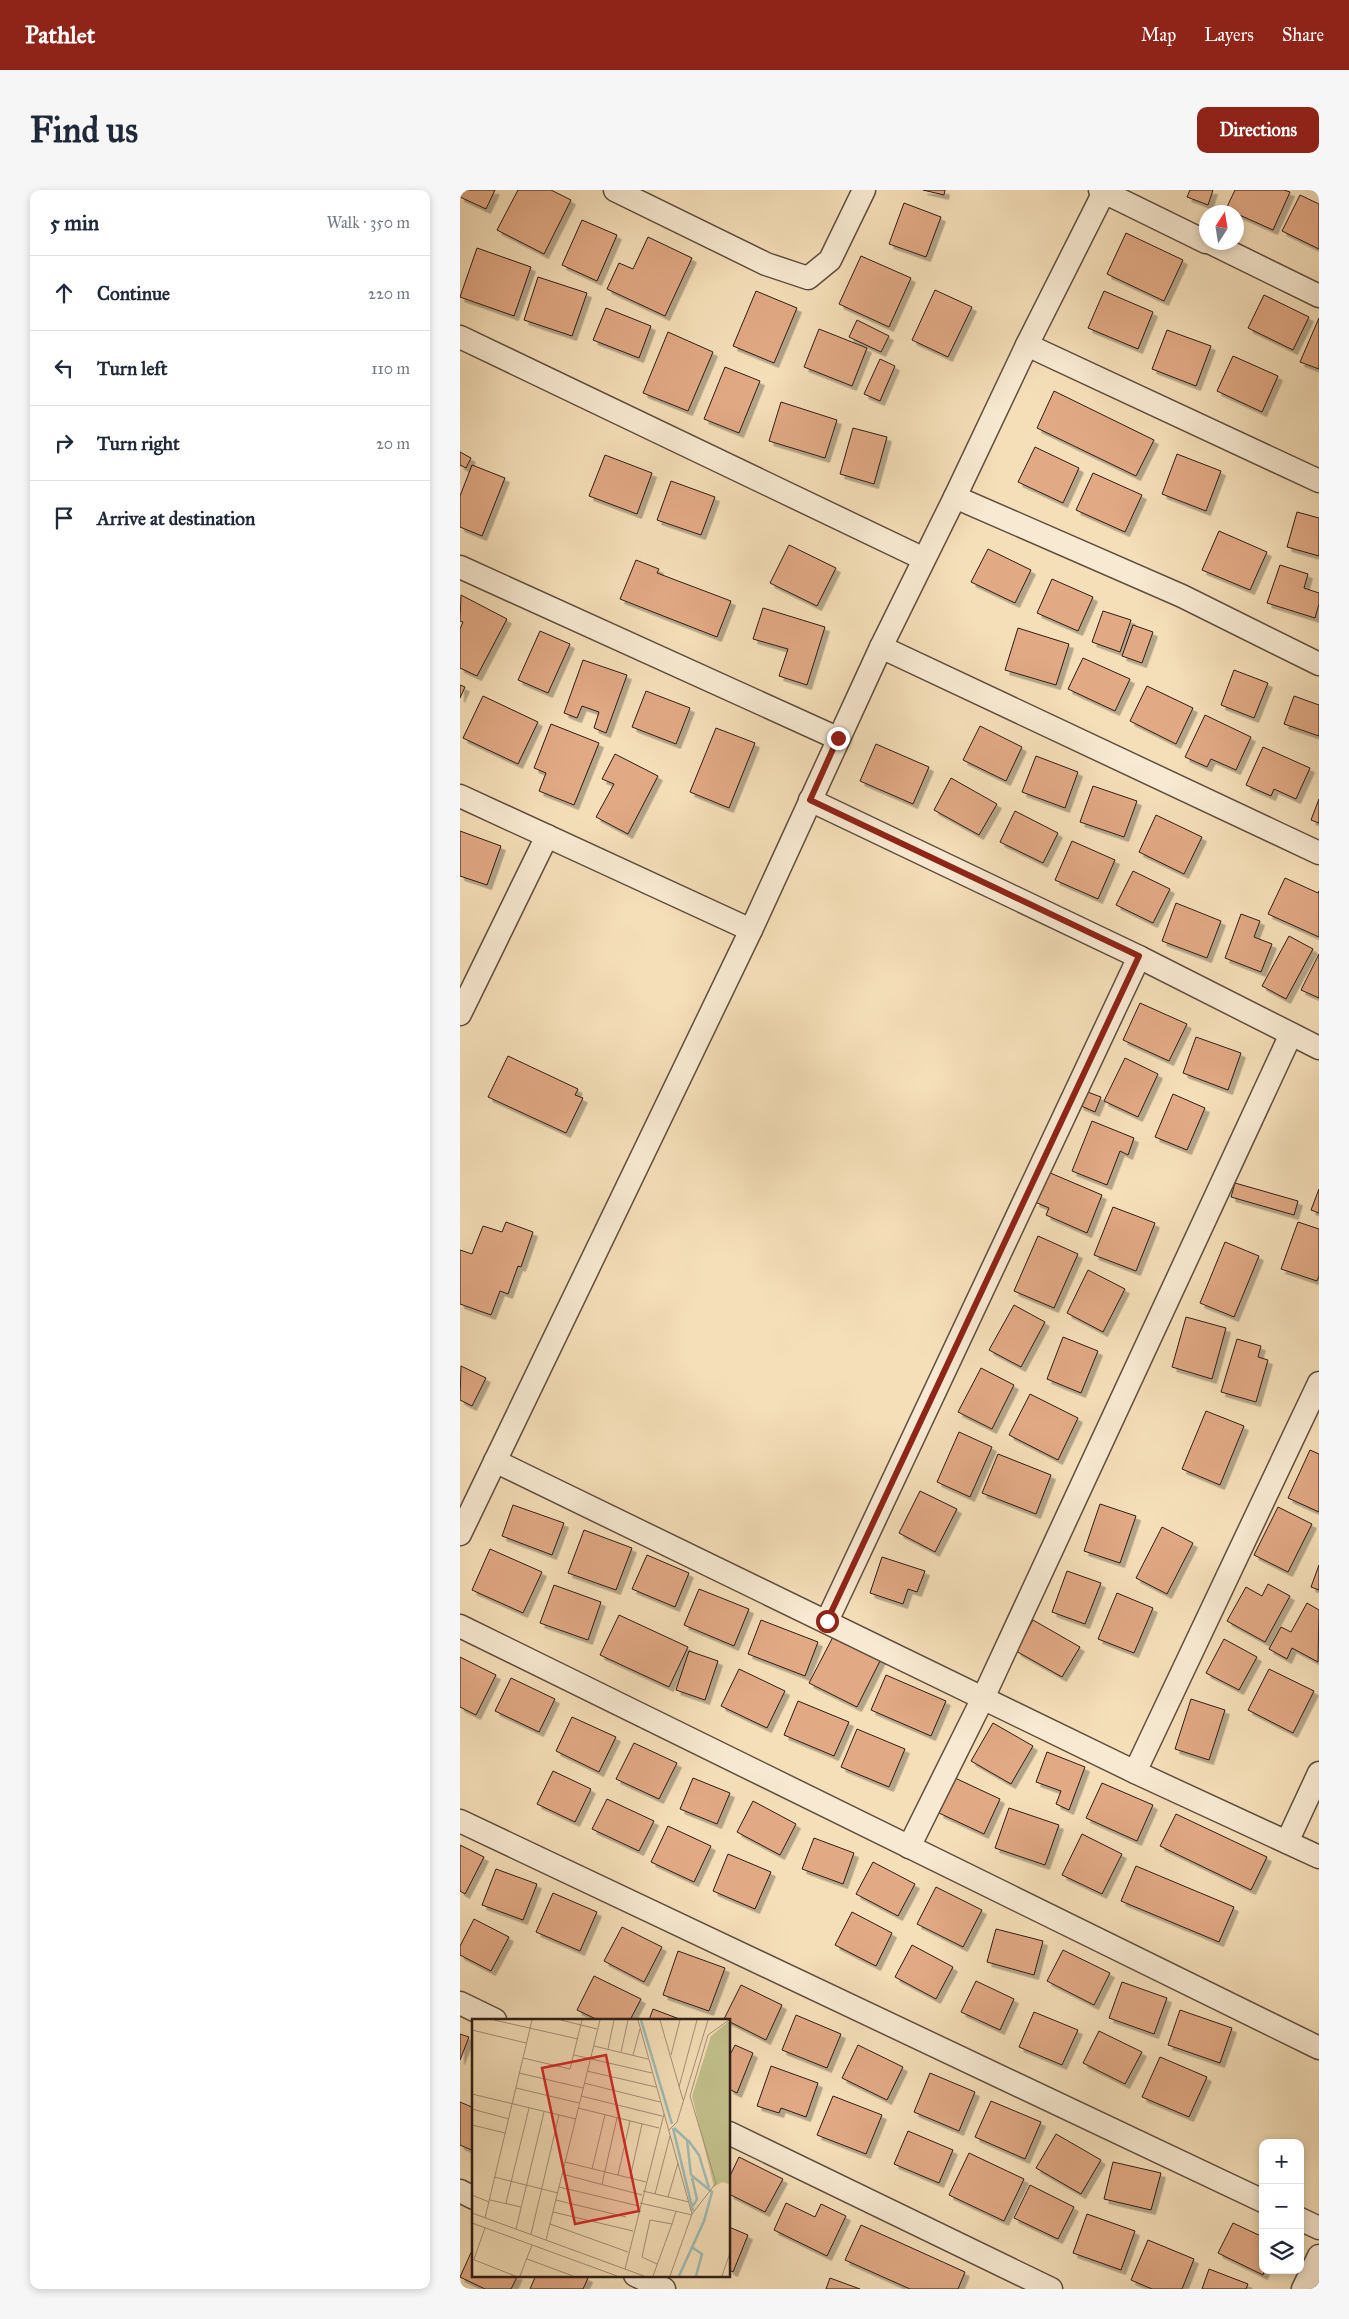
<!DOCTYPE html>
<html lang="en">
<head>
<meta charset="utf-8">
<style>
	:root { --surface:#fff; --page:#f6f6f7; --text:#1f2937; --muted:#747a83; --line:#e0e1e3; --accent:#8f2418 }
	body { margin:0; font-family:"IM FELL Great Primer",serif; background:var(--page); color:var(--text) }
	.controls { position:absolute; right:15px; bottom:15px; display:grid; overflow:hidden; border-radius:10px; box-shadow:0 2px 8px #0003 }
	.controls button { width:45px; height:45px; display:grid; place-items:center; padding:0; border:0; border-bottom:1px solid var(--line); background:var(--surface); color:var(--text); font:25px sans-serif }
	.compass { position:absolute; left:739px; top:15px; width:45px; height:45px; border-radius:50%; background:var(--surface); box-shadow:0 2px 8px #0003; rotate:12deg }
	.stop { position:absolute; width:15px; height:15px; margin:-11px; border:4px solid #8f2418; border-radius:50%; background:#fff }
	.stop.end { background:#8f2418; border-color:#fff; box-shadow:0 1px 5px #0008 }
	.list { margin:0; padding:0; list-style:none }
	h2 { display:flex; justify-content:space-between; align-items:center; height:65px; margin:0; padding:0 20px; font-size:21px }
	h2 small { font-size:16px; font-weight:400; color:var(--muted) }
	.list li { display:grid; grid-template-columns:32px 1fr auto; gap:15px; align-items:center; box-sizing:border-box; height:75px; padding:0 20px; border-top:1px solid var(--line) }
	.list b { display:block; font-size:19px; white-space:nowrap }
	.list em { font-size:16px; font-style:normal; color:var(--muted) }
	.icon { flex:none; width:28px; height:28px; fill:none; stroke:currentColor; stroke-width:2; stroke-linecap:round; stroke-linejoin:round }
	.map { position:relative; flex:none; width:859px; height:2099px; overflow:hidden; border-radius:10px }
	header { display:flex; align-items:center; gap:30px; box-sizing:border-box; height:70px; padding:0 25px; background:var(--accent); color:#fff }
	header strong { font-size:24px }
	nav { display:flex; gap:28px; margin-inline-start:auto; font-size:18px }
	.intro { display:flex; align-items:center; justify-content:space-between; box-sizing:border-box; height:120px; padding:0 30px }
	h1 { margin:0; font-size:35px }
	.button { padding:12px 22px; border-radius:10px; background:var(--accent); color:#fff; font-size:18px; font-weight:700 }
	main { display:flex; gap:30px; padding:0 30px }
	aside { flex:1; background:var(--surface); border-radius:10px; box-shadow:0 2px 8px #0003 }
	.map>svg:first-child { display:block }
	.building { fill:#e1a984; stroke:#2e1d16; filter:url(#shadow) }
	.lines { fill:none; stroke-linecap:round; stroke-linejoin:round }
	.street-casing { stroke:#604e3f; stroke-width:25 }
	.street { stroke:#f8ead2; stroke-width:22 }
	.route { stroke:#8f2418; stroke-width:6 }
	.inset-river { fill:none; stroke:#9dbcb5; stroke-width:2.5 }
	.inset-road { fill:none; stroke:#a59178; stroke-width:1 }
	.view { fill:#d62828; fill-opacity:0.15; stroke:#d62828; stroke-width:2.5 }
	.inset-edge { fill:none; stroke:#2e1d16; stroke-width:2.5 }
</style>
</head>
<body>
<header>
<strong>Pathlet</strong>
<nav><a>Map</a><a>Layers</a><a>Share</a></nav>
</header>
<div class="intro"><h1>Find us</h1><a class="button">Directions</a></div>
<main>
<aside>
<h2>5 min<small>Walk · 350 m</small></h2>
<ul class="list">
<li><svg class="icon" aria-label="ahead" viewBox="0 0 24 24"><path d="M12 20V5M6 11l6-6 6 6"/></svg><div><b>Continue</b></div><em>220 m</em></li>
<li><svg class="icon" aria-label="left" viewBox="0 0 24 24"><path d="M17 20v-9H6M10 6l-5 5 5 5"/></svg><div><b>Turn left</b></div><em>110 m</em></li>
<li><svg class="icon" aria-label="right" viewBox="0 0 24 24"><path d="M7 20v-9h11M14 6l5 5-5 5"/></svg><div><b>Turn right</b></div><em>20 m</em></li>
<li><svg class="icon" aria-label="arrive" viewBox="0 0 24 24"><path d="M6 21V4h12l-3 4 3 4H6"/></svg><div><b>Arrive at destination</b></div></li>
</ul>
</aside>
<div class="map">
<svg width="859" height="2099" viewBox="0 0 859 2099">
	<defs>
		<filter id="shadow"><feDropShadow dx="4.5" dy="4.5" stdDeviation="0" flood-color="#0004"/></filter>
	</defs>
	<rect width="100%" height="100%" fill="#f5dfb9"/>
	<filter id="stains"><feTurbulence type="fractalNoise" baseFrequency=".004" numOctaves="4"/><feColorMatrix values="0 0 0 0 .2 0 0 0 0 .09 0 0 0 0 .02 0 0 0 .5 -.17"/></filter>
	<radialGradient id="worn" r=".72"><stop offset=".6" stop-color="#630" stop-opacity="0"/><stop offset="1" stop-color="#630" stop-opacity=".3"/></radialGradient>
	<g class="building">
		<polygon points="0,0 35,0 26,19 0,7"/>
		<polygon points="58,0 91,0 111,10 84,64 37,40"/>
		<polygon points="463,0 485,0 484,5"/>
		<polygon points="730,0 753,0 748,15 727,7"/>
		<polygon points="775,0 824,0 830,2 813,40 766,19"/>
		<polygon points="840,5 859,14 859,59 822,41"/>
		<polygon points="444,13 481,27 466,67 429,54"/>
		<polygon points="122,30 157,45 137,91 102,75"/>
		<polygon points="666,43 723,70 704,111 647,84"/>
		<polygon points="188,47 232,68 205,126 147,99 159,73 173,79"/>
		<polygon points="17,58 71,77 54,126 0,107"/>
		<polygon points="401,66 451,88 429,137 379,114"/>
		<polygon points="78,87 127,103 112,146 64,130"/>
		<polygon points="475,100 512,117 488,167 452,150"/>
		<polygon points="296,101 337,118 314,173 273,156"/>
		<polygon points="644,101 693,122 678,159 628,138"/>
		<polygon points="804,105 849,127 833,160 788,138"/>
		<polygon points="146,118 191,136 179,168 133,150"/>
		<polygon points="859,128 859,179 840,172"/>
		<polygon points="397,130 429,146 421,162 389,147"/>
		<polygon points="359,139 407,158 392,196 344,177"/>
		<polygon points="707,140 751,156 736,196 692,179"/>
		<polygon points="208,142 253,162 228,221 183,203"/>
		<polygon points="773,166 818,186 802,222 757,201"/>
		<polygon points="420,169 435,176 420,211 404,204"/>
		<polygon points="265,177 300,191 279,243 244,229"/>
		<polygon points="594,201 694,250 676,286 577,238"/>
		<polygon points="321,212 377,230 365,268 309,251"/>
		<polygon points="393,238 427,247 414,294 380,284"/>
		<polygon points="575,257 619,278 603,313 558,292"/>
		<polygon points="0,262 11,268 6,278 0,275"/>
		<polygon points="717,264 761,281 746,321 702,304"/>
		<polygon points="145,265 192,283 177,324 129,306"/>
		<polygon points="12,275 45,288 22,346 0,337 0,306"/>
		<polygon points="633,283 682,305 665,342 616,320"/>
		<polygon points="211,291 255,307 241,345 197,330"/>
		<polygon points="837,322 859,328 859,366 827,357"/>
		<polygon points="759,341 807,362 790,400 742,380"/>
		<polygon points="329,355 376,378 357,416 310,393"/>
		<polygon points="528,359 571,380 555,413 511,392"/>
		<polygon points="176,370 199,379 197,383 271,411 257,447 160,409"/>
		<polygon points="820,375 848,384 844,398 859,403 859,414 855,428 807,413"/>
		<polygon points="592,389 633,407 618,441 577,423"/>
		<polygon points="1,405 47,429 17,486 0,478 0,439 3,432 0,431"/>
		<polygon points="303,418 365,437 347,495 319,486 328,459 293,449"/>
		<polygon points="643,421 671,430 660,462 632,452"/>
		<polygon points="673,435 693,442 682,473 662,466"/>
		<polygon points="558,438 609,454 596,495 545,480"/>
		<polygon points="80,441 110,454 88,503 58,490"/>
		<polygon points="623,468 670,489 655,521 608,499"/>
		<polygon points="123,470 167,485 146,543 134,538 139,522 122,516 117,528 104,523"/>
		<polygon points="774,480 808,493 794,528 761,515"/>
		<polygon points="0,495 5,497 0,508"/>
		<polygon points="687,496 733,518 716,554 670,531"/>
		<polygon points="186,501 230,518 216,554 172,537"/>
		<polygon points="23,506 78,532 58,574 3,548"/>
		<polygon points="834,506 859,515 859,546 824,534"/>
		<polygon points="745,525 791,547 776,580 751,569 747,577 725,567"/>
		<polygon points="91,534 139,553 114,615 79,601 86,583 74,578"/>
		<polygon points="520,536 562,557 546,591 503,570"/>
		<polygon points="256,538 295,553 269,618 230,602"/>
		<polygon points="416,554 469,577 453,614 400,591"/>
		<polygon points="803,557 850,578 836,609 814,599 811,606 786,595"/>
		<polygon points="155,564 198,586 168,644 136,627 154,594 142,589"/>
		<polygon points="576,566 618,582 605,618 562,602"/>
		<polygon points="491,588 537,614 519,645 474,620"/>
		<polygon points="633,596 677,611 664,647 620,632"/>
		<polygon points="859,609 859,633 851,630"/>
		<polygon points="555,621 598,643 583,673 540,652"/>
		<polygon points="696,625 742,647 724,684 679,662"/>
		<polygon points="0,641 41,656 27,695 0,686"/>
		<polygon points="612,651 655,670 638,709 595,690"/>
		<polygon points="673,681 710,699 693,733 656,715"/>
		<polygon points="825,688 858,703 859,701 859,747 808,724"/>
		<polygon points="716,713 761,731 747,768 702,751"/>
		<polygon points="781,724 800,731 794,747 812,754 801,782 765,768"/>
		<polygon points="829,746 853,759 826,809 802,796"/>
		<polygon points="859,764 859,808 841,800"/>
		<polygon points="680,813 727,834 709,871 663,850"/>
		<polygon points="736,847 781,863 768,900 723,883"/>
		<polygon points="48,866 118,899 115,905 123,908 106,943 28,907"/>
		<polygon points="665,868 698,884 678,927 644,911"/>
		<polygon points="625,901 641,907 635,922 619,915"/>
		<polygon points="713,904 745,918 727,960 695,947"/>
		<polygon points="632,931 674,948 668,965 660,961 647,995 612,981"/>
		<polygon points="588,982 642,1005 627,1043 586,1025 589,1018 575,1012"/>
		<polygon points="775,993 838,1011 834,1025 771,1007"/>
		<polygon points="859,999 859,1023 851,1020"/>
		<polygon points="653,1017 695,1033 676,1081 634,1065"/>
		<polygon points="46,1032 73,1042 61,1077 58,1076 48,1104 40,1101 31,1125 0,1114 0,1060 12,1064 23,1036 42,1042"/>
		<polygon points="838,1032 859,1039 859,1086 857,1091 821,1079"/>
		<polygon points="578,1046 618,1064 594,1118 554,1101"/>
		<polygon points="765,1052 799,1066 774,1127 740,1113"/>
		<polygon points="628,1080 665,1099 643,1142 607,1123"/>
		<polygon points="554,1115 585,1132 561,1177 529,1160"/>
		<polygon points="726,1127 766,1138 752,1189 712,1177"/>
		<polygon points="603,1147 638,1161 621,1203 587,1189"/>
		<polygon points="777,1149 801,1156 798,1167 808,1170 796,1212 761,1202"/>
		<polygon points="1,1176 26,1188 12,1216 0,1210"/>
		<polygon points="521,1178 554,1195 532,1239 498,1222"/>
		<polygon points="570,1204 618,1228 598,1270 549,1245"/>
		<polygon points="746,1221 784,1236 760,1295 722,1279"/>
		<polygon points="499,1242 532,1257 510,1307 477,1292"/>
		<polygon points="850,1260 859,1264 859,1322 828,1308"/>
		<polygon points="538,1264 591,1285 576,1324 522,1303"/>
		<polygon points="460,1301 497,1319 475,1362 439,1343"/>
		<polygon points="640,1314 676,1326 660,1373 624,1361"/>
		<polygon points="53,1315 104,1333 92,1365 42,1346"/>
		<polygon points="818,1317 852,1334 828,1382 794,1365"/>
		<polygon points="702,1337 733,1353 707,1404 676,1388"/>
		<polygon points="124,1340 172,1358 156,1400 108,1383"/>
		<polygon points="30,1359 82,1382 63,1423 12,1400"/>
		<polygon points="187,1365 229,1383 215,1417 172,1399"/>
		<polygon points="422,1367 465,1381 457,1402 448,1399 443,1414 410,1403"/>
		<polygon points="859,1375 859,1400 851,1397"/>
		<polygon points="607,1381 641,1393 625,1434 592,1422"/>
		<polygon points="808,1394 830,1406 805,1452 767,1431 786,1397 802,1406"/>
		<polygon points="94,1395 141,1412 128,1450 80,1433"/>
		<polygon points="239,1399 289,1419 274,1456 224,1435"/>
		<polygon points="657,1403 693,1418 674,1463 638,1449"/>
		<polygon points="847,1413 859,1420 858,1472 832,1458 827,1469 809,1459 821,1437 831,1442"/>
		<polygon points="159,1425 228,1457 209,1497 140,1465"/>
		<polygon points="301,1430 358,1452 345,1486 288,1464"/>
		<polygon points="573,1430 620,1457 602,1487 556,1461"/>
		<polygon points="374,1445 421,1469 397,1517 349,1493"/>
		<polygon points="764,1449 797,1467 779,1500 746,1483"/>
		<polygon points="229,1461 258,1471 245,1510 216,1500"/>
		<polygon points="0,1467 36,1485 16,1525 0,1517"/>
		<polygon points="279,1479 325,1501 307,1538 261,1516"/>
		<polygon points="809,1479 854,1501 833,1543 788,1520"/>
		<polygon points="426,1485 486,1511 471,1546 411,1520"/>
		<polygon points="51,1488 95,1509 79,1542 35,1521"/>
		<polygon points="731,1509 765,1520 749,1570 715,1559"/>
		<polygon points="338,1511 389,1532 374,1566 324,1545"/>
		<polygon points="112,1527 156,1547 139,1582 96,1561"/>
		<polygon points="533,1533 573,1556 551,1594 511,1571"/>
		<polygon points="397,1539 445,1559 429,1597 381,1577"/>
		<polygon points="174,1553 217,1573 199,1609 156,1589"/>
		<polygon points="587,1562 625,1577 609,1620 596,1614 601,1601 576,1592"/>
		<polygon points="93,1581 131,1599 115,1632 77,1614"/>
		<polygon points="233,1588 270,1603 257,1634 220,1619"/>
		<polygon points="495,1588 540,1609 524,1644 479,1623"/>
		<polygon points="642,1593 693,1615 677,1651 626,1628"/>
		<polygon points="147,1609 194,1631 179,1661 132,1639"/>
		<polygon points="293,1611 336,1634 320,1665 277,1642"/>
		<polygon points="549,1618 599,1635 585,1675 535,1658"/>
		<polygon points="716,1624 807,1667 791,1700 700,1656"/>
		<polygon points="208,1636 251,1656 234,1692 191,1672"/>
		<polygon points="622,1644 662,1664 642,1704 602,1685"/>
		<polygon points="354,1648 394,1663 383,1694 342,1679"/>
		<polygon points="0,1655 24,1667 5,1704 0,1701"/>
		<polygon points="268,1664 311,1682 295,1719 253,1701"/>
		<polygon points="413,1672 455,1694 438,1726 396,1704"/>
		<polygon points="676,1676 774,1717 759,1752 661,1711"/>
		<polygon points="36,1679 77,1694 63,1730 22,1715"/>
		<polygon points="476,1697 522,1720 503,1757 457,1734"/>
		<polygon points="93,1703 137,1722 120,1761 76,1742"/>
		<polygon points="392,1722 432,1743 416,1776 375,1755"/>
		<polygon points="14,1729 49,1747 31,1781 0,1765 0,1756"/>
		<polygon points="162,1737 202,1757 184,1792 144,1771"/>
		<polygon points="536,1739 583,1751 574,1785 527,1772"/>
		<polygon points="452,1755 493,1777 476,1809 435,1787"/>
		<polygon points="603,1760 650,1783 634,1815 587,1791"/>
		<polygon points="218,1761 265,1778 249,1821 203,1805"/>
		<polygon points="134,1786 181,1809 170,1830 138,1830 117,1820"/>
		<polygon points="516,1791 554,1809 540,1840 501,1822"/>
		<polygon points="662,1792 707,1808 694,1844 649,1828"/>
		<polygon points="281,1795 322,1815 306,1850 264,1829"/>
		<polygon points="193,1819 222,1830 189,1830"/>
		<polygon points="720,1820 772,1838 760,1873 708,1855"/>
		<polygon points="574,1822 618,1840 602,1875 559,1857"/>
		<polygon points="336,1825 381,1844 367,1878 322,1860"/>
		<polygon points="639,1841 682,1862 665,1894 623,1873"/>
		<polygon points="0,1844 9,1847 0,1870"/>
		<polygon points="275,1855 293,1863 277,1903 269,1899 269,1862 271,1863"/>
		<polygon points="398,1855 443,1877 427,1910 382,1888"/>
		<polygon points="700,1867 747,1887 729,1927 682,1907"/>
		<polygon points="311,1876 358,1893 346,1927 321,1918 319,1923 297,1916"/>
		<polygon points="470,1883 515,1902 499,1941 454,1922"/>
		<polygon points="373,1906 422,1925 406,1964 357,1945"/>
		<polygon points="531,1911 581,1932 565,1969 515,1947"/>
		<polygon points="0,1912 14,1918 14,1961 0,1955"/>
		<polygon points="448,1941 493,1960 479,1993 434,1974"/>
		<polygon points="596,1944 641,1970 621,2004 576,1978"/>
		<polygon points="509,1963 564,1989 544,2031 489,2005"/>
		<polygon points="279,1967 323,1989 305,2022 269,2004 269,1988"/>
		<polygon points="653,1972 701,1983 691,2020 644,2009"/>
		<polygon points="570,1995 614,2017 598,2049 554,2028"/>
		<polygon points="326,2013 355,2027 361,2014 386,2026 367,2066 314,2040"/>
		<polygon points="627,2024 675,2041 661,2080 613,2063"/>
		<polygon points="773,2033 803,2047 803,2080 805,2080 803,2085 758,2063"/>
		<polygon points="401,2035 505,2082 498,2099 450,2099 385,2070"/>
		<polygon points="269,2037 288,2045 273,2082 269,2080"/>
		<polygon points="688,2050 734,2069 722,2099 692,2099 671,2090"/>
		<polygon points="14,2056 14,2085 58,2085 51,2099 25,2099 0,2087"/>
		<polygon points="749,2079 788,2094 786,2099 742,2099"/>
		<polygon points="76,2085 121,2085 128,2088 123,2099 70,2099"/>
		<polygon points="370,2088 400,2099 366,2099"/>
	</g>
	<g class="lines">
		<defs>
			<g id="street">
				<polyline points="155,0 306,74 348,88 370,70 404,0"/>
				<polyline points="640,0 746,52"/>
				<polyline points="749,52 859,106"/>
				<polyline points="0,147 464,369"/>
				<polyline points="567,155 859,291"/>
				<polyline points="495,307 722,406 859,474"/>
				<polyline points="0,377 377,548"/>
				<polyline points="421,457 859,663"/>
				<polyline points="0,606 291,740"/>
				<polyline points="350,610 679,767 859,858"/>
				<polyline points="0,824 87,646"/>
				<polyline points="35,1271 675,1582 859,1667"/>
				<polyline points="0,1344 291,740 421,457 495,307 567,155 645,0"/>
				<polyline points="367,1431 679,767"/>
				<polyline points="0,1436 859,1858"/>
				<polyline points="675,1582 859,1193"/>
				<polyline points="0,1631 803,2011"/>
				<polyline points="827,1652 859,1583"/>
				<polyline points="449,1657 523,1508 831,844"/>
				<polyline points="0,1813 35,1830"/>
				<polyline points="269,1943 591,2099"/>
				<polyline points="0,2001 14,2008"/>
				<polyline points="840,2029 859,2038"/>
				<polyline points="175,2085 204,2099"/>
				<polyline points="843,2099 859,2066"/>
			</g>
		</defs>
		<use href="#street" class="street-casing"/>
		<use href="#street" class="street"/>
	</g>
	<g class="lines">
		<polyline class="route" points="367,1431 679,766 350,610 378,548"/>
	</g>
	<g transform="translate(12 1829)">
		<rect width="258" height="258" fill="#f5dfb9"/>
		<path d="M 257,2 L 257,165 L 250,163 L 242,168 L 220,77 L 239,17 Z" fill="#c2c08b"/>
		<path class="inset-river" d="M 169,1 L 200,105M 201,109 L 221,192M 202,109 L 215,121 L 219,156M 216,121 L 227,136 L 237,169M 220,159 L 225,180 L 221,187M 221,229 L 230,235 L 224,257M 207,257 L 232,202 L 240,173 L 219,156"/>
		<path class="inset-road" d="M 22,1 L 106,20M 89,1 L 125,10M 166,1 L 220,195M 188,1 L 211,81M 0,11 L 54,24M 122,27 L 176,40M 136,30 L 142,1M 149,33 L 156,1M 102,36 L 180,54M 161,36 L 168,10M 199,36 L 208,1M 51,39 L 98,50 L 110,1M 115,52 L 184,68M 47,54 L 111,69M 112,64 L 188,83M 207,68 L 225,1M 44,69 L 107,84M 0,75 L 104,100M 109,77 L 190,97M 106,89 L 187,109M 0,90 L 37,100M 0,106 L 33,114M 197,111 L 205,103 L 236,1M 93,143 L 174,163M 120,150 L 133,96M 90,155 L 170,176M 146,156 L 158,102M 22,158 L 86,174M 158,159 L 170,105M 130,165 L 145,99M 87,168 L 167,187M 171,172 L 217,183M 183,175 L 198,117M 0,176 L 17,183M 196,178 L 206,144M 18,181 L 49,188M 84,181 L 154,198M 34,184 L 57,89M 168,184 L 220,196M 81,193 L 161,212M 0,194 L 172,257M 13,199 L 60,1M 0,204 L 145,257M 78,205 L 156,233M 44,210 L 72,93M 59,215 L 87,96M 74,221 L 128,1M 0,240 L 43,257M 2,240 L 13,209M 55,240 L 101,257M 185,245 L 170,238 L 178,201 L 200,205 L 204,192M 153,250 L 192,95M 48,257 L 60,226M 181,257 L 200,205M 198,257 L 220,195 L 244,164 L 218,77 L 236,16 L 257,1M 250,257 L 258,234"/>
		<path class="view" d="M 134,36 L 167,192 L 103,205 L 70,49 Z"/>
		<rect width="258" height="258" class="inset-edge"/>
	</g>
	<rect width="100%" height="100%" filter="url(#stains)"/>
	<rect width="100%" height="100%" fill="url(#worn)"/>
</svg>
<div class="controls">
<button>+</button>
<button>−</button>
<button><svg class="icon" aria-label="layers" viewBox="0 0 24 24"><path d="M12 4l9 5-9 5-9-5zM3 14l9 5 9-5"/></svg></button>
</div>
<svg class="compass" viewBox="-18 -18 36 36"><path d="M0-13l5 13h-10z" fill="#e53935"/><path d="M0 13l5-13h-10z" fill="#747a83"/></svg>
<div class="stop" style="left:367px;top:1431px"></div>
<div class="stop end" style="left:378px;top:548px"></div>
</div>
</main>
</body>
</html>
